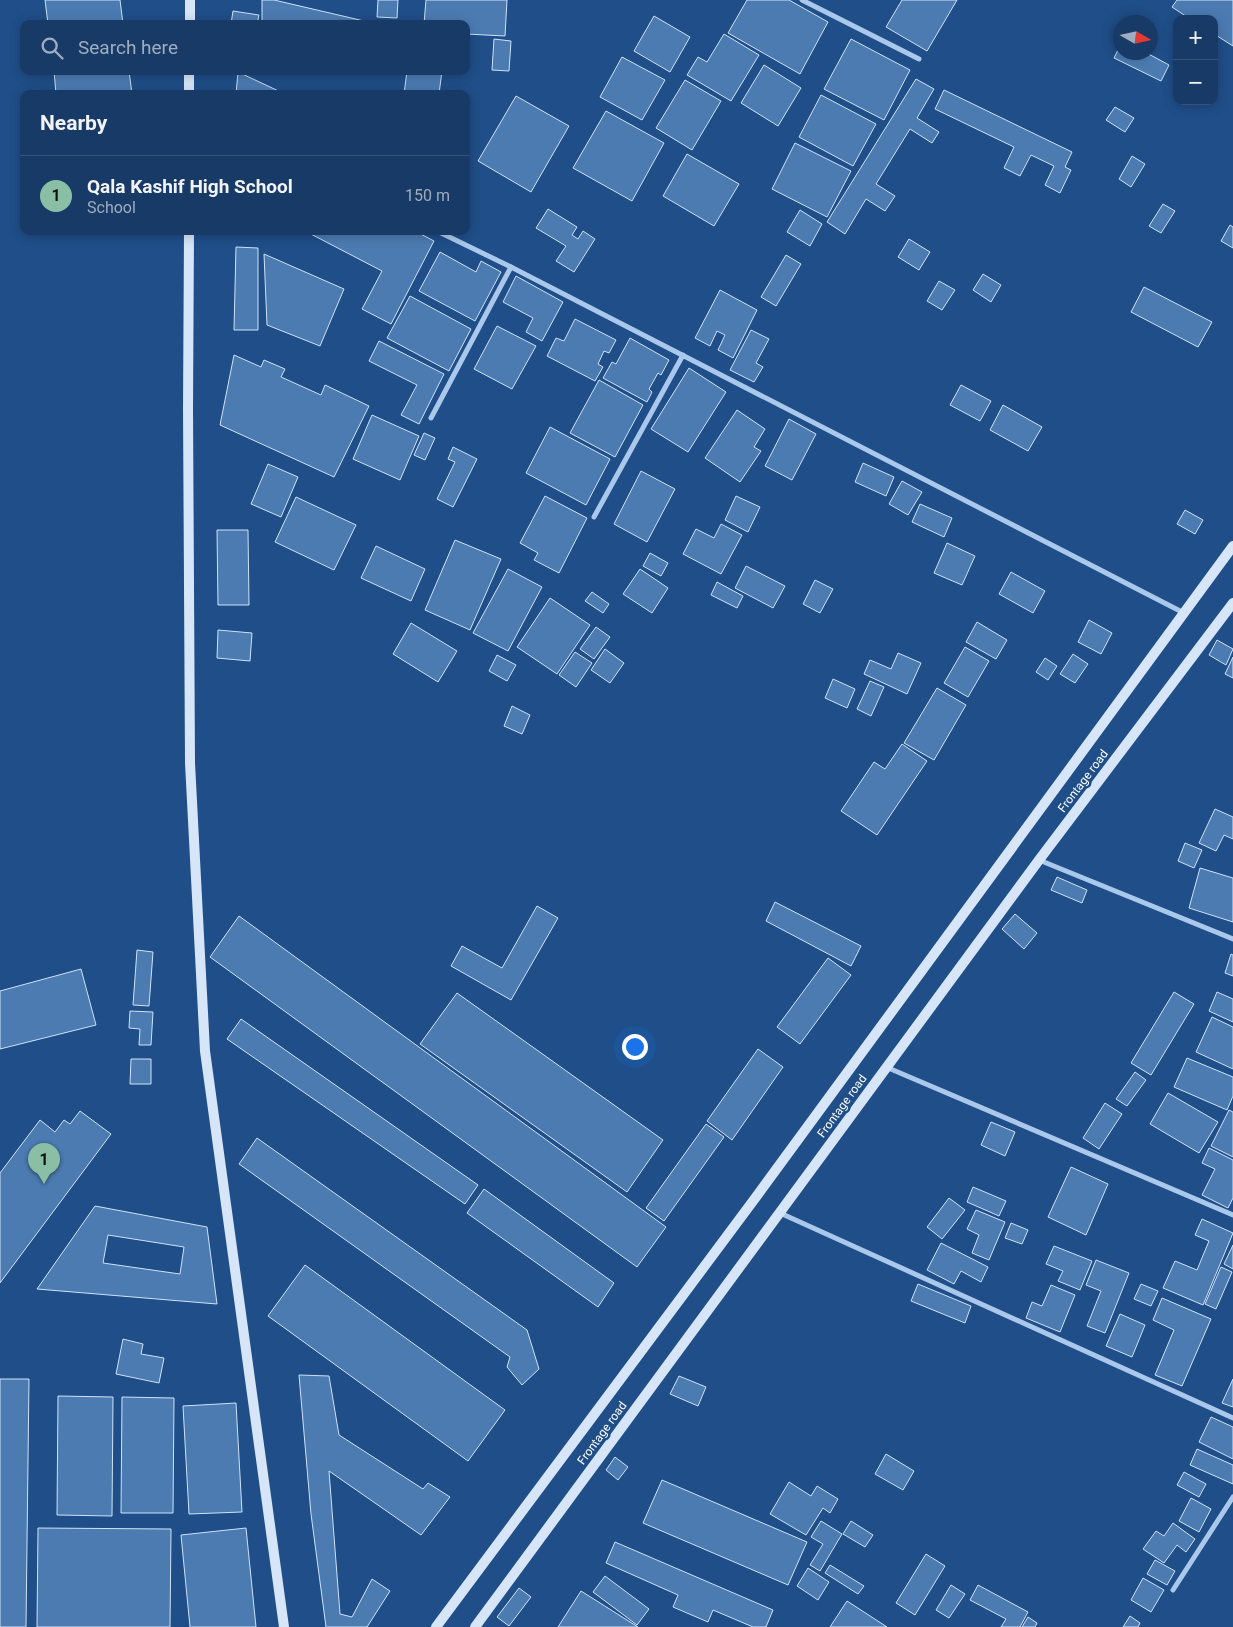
<!DOCTYPE html>
<html lang="en">
<head>
<meta charset="utf-8">
<style>
	:root { --surface:#173a66; --page:#20416c; --text:#f1f3f6; --muted:#9eadbf; --line:#36547a; --accent:#8abfa5 }
	body { margin:0; font-family:Roboto,sans-serif; background:var(--page); color:var(--text) }
	.controls { position:absolute; right:15px; top:15px; display:grid; overflow:hidden; border-radius:10px; box-shadow:0 2px 12px #0003 }
	.controls button { width:45px; height:45px; display:grid; place-items:center; padding:0; border:0; border-bottom:1px solid var(--line); background:var(--surface); color:var(--text); font:25px sans-serif }
	.compass { position:absolute; left:1113px; top:15px; width:45px; height:45px; border-radius:50%; background:var(--surface); box-shadow:0 2px 12px #0003; rotate:99deg }
	.you { position:absolute; left:634px; top:1046px; width:18px; height:18px; margin:-12px; border:4px solid #fff; border-radius:50%; background:#1a73e8; box-shadow:0 0 0 8px #1a73e833 }
	.badge { display:grid; place-items:center; width:32px; height:32px; border-radius:50%; background:var(--accent); color:#111; font-size:16px; font-weight:700 }
	.pin { position:absolute; translate:-50% -41px; filter:drop-shadow(0 1px 2px #0008) }
	.pin::after { content:''; position:absolute; top:26px; width:18px; height:15px; background:inherit; clip-path:polygon(0 0,100% 0,50% 100%) }
	.list { margin:0; padding:0; list-style:none }
	h2 { display:flex; justify-content:space-between; align-items:center; height:65px; margin:0; padding:0 20px; font-size:21px }
	h2 small { font-size:16px; font-weight:400; color:var(--muted) }
	.list li { display:grid; grid-template-columns:32px 1fr auto; gap:15px; align-items:center; box-sizing:border-box; height:80px; padding:0 20px; border-top:1px solid var(--line) }
	.list b { display:block; font-size:19px; white-space:nowrap }
	.list p { margin:0; font-size:16px; white-space:nowrap; color:var(--muted) }
	.list em { font-size:16px; font-style:normal; color:var(--muted) }
	.icon { flex:none; width:28px; height:28px; fill:none; stroke:currentColor; stroke-width:2; stroke-linecap:round; stroke-linejoin:round }
	.map { position:relative; flex:none; width:1233px; height:1627px; overflow:hidden }
	.search { position:absolute; background:var(--surface); box-shadow:0 2px 12px #0003; left:20px; top:20px; width:450px; height:55px; display:flex; align-items:center; gap:12px; box-sizing:border-box; padding:0 18px; border-radius:10px; color:var(--muted); font-size:19px }
	.panel { position:absolute; background:var(--surface); box-shadow:0 2px 12px #0003; left:20px; top:90px; width:450px; height:145px; border-radius:10px }
	.map>svg:first-child { display:block }
	.building { fill:#4c7bb2; stroke:#cfe2f8; fill-rule:evenodd }
	.lines { fill:none; stroke-linecap:round; stroke-linejoin:round }
	.street { stroke:#aac8eb; stroke-width:5 }
	.secondary { stroke:#d6e5f8; stroke-width:10 }
	.labels { text-anchor:middle; dominant-baseline:central; stroke-width:5; stroke-linejoin:round; paint-order:stroke }
	.street-label { font-size:12px; fill:#fff; stroke:#1f4e88 }
</style>
</head>
<body>
<div class="map">
<svg width="1233" height="1627" viewBox="0 0 1233 1627">
	<rect width="100%" height="100%" fill="#1f4e88"/>
	<g class="building">
		<polygon points="45,0 120,0 123,24 48,24"/>
		<polygon points="262,0 274,0 377,24 262,24"/>
		<polygon points="378,0 398,0 397,18 377,17"/>
		<polygon points="426,0 507,0 505,36 466,34 466,24 424,24"/>
		<polygon points="747,0 789,0 828,22 800,74 728,33"/>
		<polygon points="902,0 957,0 927,51 886,27"/>
		<polygon points="1177,0 1233,0 1233,46 1214,34 1214,19 1190,19 1172,7"/>
		<polygon points="233,11 259,15 257,24 231,24"/>
		<polygon points="654,16 690,37 670,72 634,51"/>
		<polygon points="724,34 759,55 731,101 687,75 698,57 707,62"/>
		<polygon points="494,39 511,41 509,71 492,70"/>
		<polygon points="851,39 910,70 884,120 824,89"/>
		<polygon points="1120,46 1120,52 1145,52 1169,65 1161,81 1114,58"/>
		<polygon points="622,57 665,80 642,120 600,97"/>
		<polygon points="764,65 801,88 778,126 741,103"/>
		<polygon points="54,71 129,71 132,94 56,94"/>
		<polygon points="407,71 442,71 439,94 404,94"/>
		<polygon points="238,72 285,94 236,94"/>
		<polygon points="916,79 934,89 917,118 939,132 932,143 910,129 876,184 895,196 885,211 866,199 845,234 827,222"/>
		<polygon points="685,80 721,101 692,150 656,128"/>
		<polygon points="944,90 1072,152 1065,167 1071,170 1060,193 1045,185 1054,166 1031,155 1020,176 1004,168 1014,147 935,109"/>
		<polygon points="821,95 876,124 853,166 799,137"/>
		<polygon points="516,96 569,126 531,192 478,161"/>
		<polygon points="1115,107 1134,118 1125,132 1106,120"/>
		<polygon points="606,111 664,143 632,201 573,168"/>
		<polygon points="795,143 851,171 827,217 772,189"/>
		<polygon points="687,154 739,184 714,226 663,196"/>
		<polygon points="1132,156 1145,164 1131,187 1119,179"/>
		<polygon points="1163,204 1175,211 1161,233 1149,226"/>
		<polygon points="548,209 577,227 572,235 578,239 583,231 595,239 574,272 556,261 566,246 536,228"/>
		<polygon points="800,210 822,224 810,246 787,232"/>
		<polygon points="1230,225 1233,227 1233,248 1221,241"/>
		<polygon points="305,231 415,231 434,241 391,324 362,309 382,271"/>
		<polygon points="909,239 930,252 919,270 898,257"/>
		<polygon points="236,247 258,248 258,330 234,330"/>
		<polygon points="440,252 476,272 481,261 501,272 475,321 419,291"/>
		<polygon points="264,254 344,289 320,346 267,325"/>
		<polygon points="786,255 801,264 776,306 761,297"/>
		<polygon points="983,274 1001,285 991,302 973,290"/>
		<polygon points="516,276 563,302 542,341 526,332 533,318 503,302"/>
		<polygon points="939,281 955,290 942,310 927,301"/>
		<polygon points="1144,287 1212,322 1198,347 1131,312"/>
		<polygon points="720,290 757,310 733,358 718,350 725,335 717,331 710,346 695,338"/>
		<polygon points="410,296 471,329 449,371 387,338"/>
		<polygon points="575,319 616,340 609,353 604,351 598,364 603,367 595,381 547,356 556,338 564,341"/>
		<polygon points="497,326 536,346 512,389 474,369"/>
		<polygon points="751,330 769,339 756,363 763,367 754,382 730,370"/>
		<polygon points="630,338 669,360 661,375 658,373 649,389 652,392 647,402 603,378 612,362 616,364"/>
		<polygon points="379,341 444,374 419,424 401,415 417,385 369,361"/>
		<polygon points="234,355 261,367 264,360 285,369 281,377 321,395 325,385 369,406 334,477 220,425"/>
		<polygon points="689,368 726,392 688,452 651,429"/>
		<polygon points="599,380 643,405 615,457 570,433"/>
		<polygon points="961,385 991,401 980,421 950,405"/>
		<polygon points="1003,405 1042,427 1028,451 990,430"/>
		<polygon points="737,410 765,429 754,447 761,451 740,482 705,458"/>
		<polygon points="372,415 419,436 400,480 353,459"/>
		<polygon points="789,419 816,434 792,480 765,466"/>
		<polygon points="550,427 610,459 586,505 526,473"/>
		<polygon points="424,433 435,438 425,460 414,455"/>
		<polygon points="453,447 477,459 453,507 437,499 455,462 448,459"/>
		<polygon points="863,463 894,477 886,496 855,482"/>
		<polygon points="268,464 298,477 281,517 251,504"/>
		<polygon points="641,471 675,489 647,542 614,524"/>
		<polygon points="902,481 922,492 908,515 889,504"/>
		<polygon points="545,496 587,518 559,573 534,560 538,553 520,543"/>
		<polygon points="736,496 760,507 748,532 725,520"/>
		<polygon points="296,497 356,525 334,570 275,542"/>
		<polygon points="920,504 952,518 944,537 912,522"/>
		<polygon points="1185,510 1203,520 1195,534 1177,524"/>
		<polygon points="721,524 742,535 721,574 683,554 696,529 714,538"/>
		<polygon points="217,530 248,530 249,605 218,605"/>
		<polygon points="455,540 501,559 470,630 425,610"/>
		<polygon points="947,543 975,556 962,585 934,573"/>
		<polygon points="376,546 425,569 411,601 361,578"/>
		<polygon points="650,553 668,563 661,576 643,566"/>
		<polygon points="746,566 785,586 773,608 735,588"/>
		<polygon points="508,569 542,587 508,651 473,633"/>
		<polygon points="640,569 668,588 652,613 623,594"/>
		<polygon points="1011,572 1045,591 1033,613 999,594"/>
		<polygon points="815,580 833,589 820,613 803,604"/>
		<polygon points="717,582 743,596 737,608 711,595"/>
		<polygon points="592,592 609,604 603,613 585,601"/>
		<polygon points="550,598 590,625 557,674 517,647"/>
		<polygon points="1089,620 1112,633 1101,654 1078,642"/>
		<polygon points="977,622 1007,640 996,659 966,642"/>
		<polygon points="411,623 457,651 438,682 393,654"/>
		<polygon points="596,627 610,637 594,659 580,649"/>
		<polygon points="218,630 252,633 250,661 217,658"/>
		<polygon points="1217,640 1233,649 1226,665 1209,655"/>
		<polygon points="965,647 989,661 968,697 944,683"/>
		<polygon points="605,649 624,663 610,683 591,670"/>
		<polygon points="575,652 592,663 576,687 559,675"/>
		<polygon points="898,653 921,663 907,694 864,674 870,660 891,669"/>
		<polygon points="1073,654 1088,664 1075,683 1060,674"/>
		<polygon points="497,655 516,665 507,681 489,671"/>
		<polygon points="1233,657 1233,678 1225,674"/>
		<polygon points="1045,658 1057,666 1048,680 1036,672"/>
		<polygon points="833,679 855,689 847,708 825,698"/>
		<polygon points="870,681 884,687 871,716 857,709"/>
		<polygon points="937,688 966,705 934,760 904,743"/>
		<polygon points="512,706 530,715 522,734 504,726"/>
		<polygon points="902,744 927,761 877,835 841,811 874,762 885,769"/>
		<polygon points="1215,809 1233,817 1233,839 1224,835 1216,851 1199,843"/>
		<polygon points="1185,843 1202,850 1194,868 1178,861"/>
		<polygon points="1200,868 1233,878 1233,922 1189,908"/>
		<polygon points="1057,877 1087,890 1082,903 1051,890"/>
		<polygon points="775,902 861,946 851,966 766,921"/>
		<polygon points="537,906 558,918 511,1000 451,966 462,946 502,968"/>
		<polygon points="1015,914 1037,933 1024,949 1002,929"/>
		<polygon points="239,916 666,1227 637,1267 210,957"/>
		<polygon points="137,950 153,952 149,1006 133,1005"/>
		<polygon points="1231,954 1233,955 1233,976 1225,973"/>
		<polygon points="828,958 851,975 800,1044 777,1027"/>
		<polygon points="81,969 96,1025 0,1049 0,991"/>
		<polygon points="1174,992 1194,1004 1151,1075 1131,1063"/>
		<polygon points="1217,992 1233,999 1233,1022 1209,1011"/>
		<polygon points="457,993 663,1140 627,1192 420,1044"/>
		<polygon points="130,1011 153,1012 151,1045 139,1045 140,1029 129,1028"/>
		<polygon points="1212,1017 1233,1027 1233,1069 1196,1052"/>
		<polygon points="241,1019 478,1185 465,1204 227,1039"/>
		<polygon points="758,1049 783,1067 732,1140 707,1121"/>
		<polygon points="1187,1058 1233,1077 1233,1096 1227,1110 1174,1087"/>
		<polygon points="131,1059 151,1059 151,1084 130,1084"/>
		<polygon points="1135,1072 1146,1080 1127,1106 1116,1099"/>
		<polygon points="1168,1093 1218,1122 1199,1153 1150,1124"/>
		<polygon points="1105,1103 1122,1114 1099,1149 1083,1138"/>
		<polygon points="1229,1110 1233,1112 1233,1157 1211,1146"/>
		<polygon points="80,1111 111,1134 0,1283 0,1173 40,1120 55,1132 64,1120 70,1124"/>
		<polygon points="991,1122 1015,1132 1005,1156 981,1145"/>
		<polygon points="706,1124 724,1137 664,1221 646,1208"/>
		<polygon points="257,1138 527,1330 539,1369 522,1385 507,1367 510,1357 239,1164"/>
		<polygon points="1209,1148 1233,1160 1233,1198 1228,1208 1202,1195 1215,1169 1202,1163"/>
		<polygon points="1071,1167 1108,1184 1086,1235 1048,1217"/>
		<polygon points="973,1187 1006,1201 999,1216 967,1202"/>
		<polygon points="484,1189 614,1283 598,1307 467,1213"/>
		<polygon points="949,1198 965,1210 942,1239 927,1227"/>
		<path d="M 95,1206 L 207,1227 L 217,1304 L 37,1289 ZM 108,1235 L 184,1247 L 180,1274 L 103,1263 Z"/>
		<polygon points="976,1210 1005,1222 989,1260 972,1253 979,1235 967,1229"/>
		<polygon points="1202,1219 1233,1233 1203,1305 1163,1288 1175,1261 1197,1270 1209,1241 1195,1235"/>
		<polygon points="1011,1223 1028,1230 1022,1244 1005,1238"/>
		<polygon points="941,1243 988,1267 981,1282 961,1271 954,1284 927,1270"/>
		<polygon points="1233,1245 1233,1269 1224,1264"/>
		<polygon points="1054,1246 1092,1261 1080,1290 1058,1281 1063,1271 1046,1264"/>
		<polygon points="1096,1260 1129,1273 1105,1333 1087,1326 1101,1291 1086,1285"/>
		<polygon points="305,1265 505,1410 468,1461 268,1316"/>
		<polygon points="1221,1267 1232,1272 1216,1309 1205,1304"/>
		<polygon points="918,1284 971,1306 965,1323 911,1301"/>
		<polygon points="1141,1284 1158,1291 1151,1306 1134,1299"/>
		<polygon points="1051,1285 1075,1295 1060,1332 1026,1318 1032,1302 1042,1306"/>
		<polygon points="1162,1298 1211,1319 1182,1386 1155,1375 1174,1330 1153,1320"/>
		<polygon points="1120,1314 1145,1325 1132,1357 1106,1346"/>
		<polygon points="123,1339 143,1344 141,1354 164,1358 159,1383 116,1374"/>
		<polygon points="299,1375 329,1376 339,1435 423,1489 428,1483 450,1497 421,1535 329,1471 340,1614 352,1617 372,1579 390,1591 367,1627 326,1627 311,1514"/>
		<polygon points="679,1376 706,1387 698,1406 670,1394"/>
		<polygon points="0,1379 29,1379 26,1627 0,1627"/>
		<polygon points="1233,1379 1233,1407 1222,1403"/>
		<polygon points="58,1396 113,1397 112,1516 57,1515"/>
		<polygon points="122,1397 174,1398 173,1513 121,1513"/>
		<polygon points="236,1403 242,1512 189,1514 183,1406"/>
		<polygon points="1211,1417 1233,1427 1233,1459 1199,1442"/>
		<polygon points="1197,1449 1233,1465 1233,1484 1190,1465"/>
		<polygon points="886,1454 914,1471 903,1490 875,1474"/>
		<polygon points="615,1457 628,1467 618,1480 606,1470"/>
		<polygon points="1184,1472 1206,1484 1199,1497 1177,1485"/>
		<polygon points="662,1480 807,1542 788,1585 643,1523"/>
		<polygon points="789,1482 811,1496 817,1486 838,1499 830,1513 823,1508 806,1535 770,1514"/>
		<polygon points="1191,1498 1211,1509 1199,1532 1179,1521"/>
		<polygon points="821,1521 842,1534 820,1571 810,1565 823,1544 811,1537"/>
		<polygon points="851,1521 873,1535 865,1547 843,1534"/>
		<polygon points="1173,1523 1195,1539 1186,1552 1177,1545 1164,1563 1143,1549 1156,1531 1164,1536"/>
		<polygon points="38,1528 171,1529 170,1627 37,1627"/>
		<polygon points="246,1528 256,1627 190,1627 181,1535"/>
		<polygon points="615,1542 773,1610 766,1627 753,1627 713,1610 708,1622 673,1607 678,1595 606,1563"/>
		<polygon points="926,1554 945,1566 915,1615 896,1603"/>
		<polygon points="1155,1560 1175,1571 1167,1585 1147,1574"/>
		<polygon points="830,1565 864,1586 858,1594 825,1573"/>
		<polygon points="808,1568 829,1582 818,1600 797,1586"/>
		<polygon points="605,1576 649,1609 637,1625 593,1592"/>
		<polygon points="1143,1578 1164,1590 1151,1612 1131,1600"/>
		<polygon points="951,1585 965,1594 949,1618 936,1610"/>
		<polygon points="978,1585 1028,1612 1020,1627 1001,1627 1006,1619 970,1600"/>
		<polygon points="519,1588 531,1597 509,1626 497,1617"/>
		<polygon points="581,1591 638,1627 558,1627"/>
		<polygon points="847,1601 887,1627 830,1627"/>
		<polygon points="1130,1616 1140,1623 1138,1627 1123,1627"/>
		<polygon points="1028,1617 1037,1623 1035,1627 1022,1627"/>
	</g>
	<g class="lines">
		<g class="street">
			<polyline points="802,0 919,59"/>
			<polyline points="437,231 511,267 1184,613"/>
			<polyline points="431,418 511,267"/>
			<polyline points="594,517 683,355"/>
			<polyline points="1039,860 1233,939"/>
			<polyline points="886,1067 1233,1215"/>
			<polyline points="780,1213 1233,1418"/>
			<polyline points="1173,1590 1233,1497"/>
		</g>
		<g class="secondary">
			<polyline points="190,24 190,0"/>
			<polyline points="189,94 189,71"/>
			<polyline points="189,231 188,409 190,763 205,1051 284,1627"/>
			<polyline points="436,1627 756,1197 1233,546"/>
			<polyline points="475,1627 1039,860 1233,603"/>
		</g>
	</g>
	<g class="labels">
		<g class="street-label">
			<text transform="translate(1083 781) rotate(-53)">Frontage road</text>
			<text transform="translate(842 1106) rotate(-54)">Frontage road</text>
			<text transform="translate(602 1433) rotate(-54)">Frontage road</text>
		</g>
	</g>
</svg>
<div class="controls">
<button>+</button>
<button>−</button>
</div>
<svg class="compass" viewBox="-18 -18 36 36"><path d="M0-13l5 13h-10z" fill="#e53935"/><path d="M0 13l5-13h-10z" fill="#9eadbf"/></svg>
<div class="you"></div>
<div class="pin badge" style="left:44px;top:1184px">1</div>
<div class="search"><svg class="icon" aria-label="search" viewBox="0 0 24 24"><circle cx="10" cy="10" r="6"/><path d="M15 15l6 6"/></svg>Search here</div>
<section class="panel">
<h2>Nearby<small></small></h2>
<ul class="list">
<li><span class="badge">1</span><div><b>Qala Kashif High School</b><p>School</p></div><em>150 m</em></li>
</ul>
</section>
</div>
</body>
</html>
